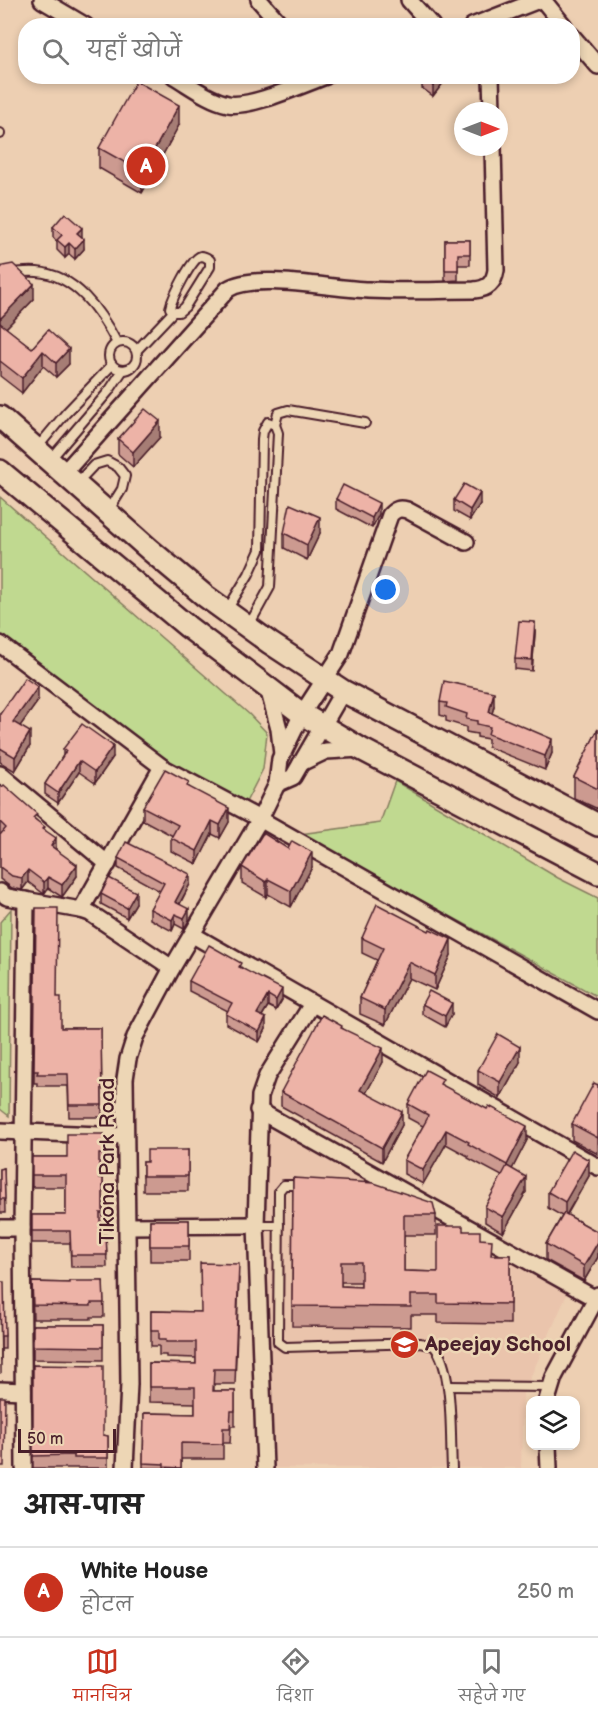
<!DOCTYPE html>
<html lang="hi">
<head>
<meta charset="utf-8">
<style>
	:root { --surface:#fff; --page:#f6f6f6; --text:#222; --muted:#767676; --line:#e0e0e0; --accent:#c8321e }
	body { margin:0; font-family:"Balsamiq Sans","Playpen Sans Deva",sans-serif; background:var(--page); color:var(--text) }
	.controls { position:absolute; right:18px; bottom:18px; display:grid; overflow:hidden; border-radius:12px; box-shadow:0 3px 9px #0003 }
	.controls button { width:54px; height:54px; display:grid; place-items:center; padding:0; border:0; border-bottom:2px solid var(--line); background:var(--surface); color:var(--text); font:30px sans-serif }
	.compass { position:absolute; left:454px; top:102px; width:54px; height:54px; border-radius:50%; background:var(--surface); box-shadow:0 3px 9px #0003; rotate:90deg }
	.scale { position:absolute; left:18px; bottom:15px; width:98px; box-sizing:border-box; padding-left:6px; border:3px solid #4a1f2b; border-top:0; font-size:16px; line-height:21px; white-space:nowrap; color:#4a1f2b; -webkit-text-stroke:4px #edd6b5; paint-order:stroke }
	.you { position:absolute; left:386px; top:590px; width:21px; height:21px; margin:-15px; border:4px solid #fff; border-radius:50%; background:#1a73e8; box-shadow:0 0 0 9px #1a73e833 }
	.badge { display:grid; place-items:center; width:39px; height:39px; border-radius:50%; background:var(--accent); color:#fff; font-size:20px; font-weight:700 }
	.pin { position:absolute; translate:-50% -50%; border:3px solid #fff; box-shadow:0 2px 6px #0006 }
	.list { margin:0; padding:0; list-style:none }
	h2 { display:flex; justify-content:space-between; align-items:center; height:78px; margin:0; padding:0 24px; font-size:26px }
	h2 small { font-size:20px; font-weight:400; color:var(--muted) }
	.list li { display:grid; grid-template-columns:39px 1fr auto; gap:18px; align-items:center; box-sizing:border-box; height:90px; padding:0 24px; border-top:2px solid var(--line) }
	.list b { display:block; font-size:22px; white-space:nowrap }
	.list p { margin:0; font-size:20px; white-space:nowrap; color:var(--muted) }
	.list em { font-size:20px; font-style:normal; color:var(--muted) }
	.icon { flex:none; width:33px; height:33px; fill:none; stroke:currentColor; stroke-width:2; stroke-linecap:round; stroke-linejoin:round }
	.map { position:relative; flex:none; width:598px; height:1468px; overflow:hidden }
	.search { position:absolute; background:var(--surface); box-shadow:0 3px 9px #0003; left:18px; right:18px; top:18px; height:66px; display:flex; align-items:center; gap:15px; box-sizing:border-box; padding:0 21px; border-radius:24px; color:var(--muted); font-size:22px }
	.sheet { height:168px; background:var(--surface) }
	nav { display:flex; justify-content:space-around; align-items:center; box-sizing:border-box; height:84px; border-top:2px solid var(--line); background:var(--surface); font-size:16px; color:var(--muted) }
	nav a { display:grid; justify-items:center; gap:3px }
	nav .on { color:var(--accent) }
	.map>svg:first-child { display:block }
	.built { fill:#eac4ac }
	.green { fill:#c0d990; stroke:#857c5e; stroke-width:1.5 }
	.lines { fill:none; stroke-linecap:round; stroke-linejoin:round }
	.lane-casing { stroke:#4a1f2b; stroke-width:12 }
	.street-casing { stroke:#4a1f2b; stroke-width:20 }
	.secondary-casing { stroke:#4a1f2b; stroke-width:26 }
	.lane { stroke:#edd6b5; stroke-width:8 }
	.street { stroke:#edd6b5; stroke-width:15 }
	.secondary { stroke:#edd6b5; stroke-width:21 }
	.wall { fill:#cc9a90; stroke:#4a1f2b; stroke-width:1.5; fill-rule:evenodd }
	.shaded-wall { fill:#a67d75; stroke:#4a1f2b; stroke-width:1.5 }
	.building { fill:#edb3a7; stroke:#4a1f2b; stroke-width:1.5; fill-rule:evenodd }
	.labels { text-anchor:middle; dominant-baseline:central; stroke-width:5; stroke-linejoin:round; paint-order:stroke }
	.street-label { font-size:21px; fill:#4a1f2b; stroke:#edd6b5 }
	.poi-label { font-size:21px; font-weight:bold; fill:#4a1f2b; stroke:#edd6b5; text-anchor:start }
</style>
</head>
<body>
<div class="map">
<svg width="598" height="1468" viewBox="0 0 598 1468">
	<rect width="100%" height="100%" fill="#edcfb2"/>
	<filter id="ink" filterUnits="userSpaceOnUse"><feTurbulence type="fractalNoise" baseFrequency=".0167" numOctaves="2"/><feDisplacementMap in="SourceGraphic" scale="12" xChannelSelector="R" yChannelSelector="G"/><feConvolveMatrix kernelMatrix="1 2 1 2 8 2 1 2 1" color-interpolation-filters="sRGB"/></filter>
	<g filter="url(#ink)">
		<polygon class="built" points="263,1123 567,1294 523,1394 521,1468 262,1468"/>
		<g class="green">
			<polygon points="0,497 249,714 267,733 263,769 246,802 158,758 0,635"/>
			<polygon points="395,781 558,878 598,898 598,997 300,834 380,823"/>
			<polygon points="11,909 9,1116 0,1109 0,922"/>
		</g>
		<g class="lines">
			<defs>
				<g id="lane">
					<polyline points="0,134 0,133"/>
					<path d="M 0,275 C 12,273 25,271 37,272 C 76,275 100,311 117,343"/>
					<circle cx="123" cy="356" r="14"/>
					<path d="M 137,350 L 173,312 L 179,312 L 185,307 L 210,267 L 210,260 C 207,258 205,256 201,256 C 192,257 172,299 170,308 L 173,312"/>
					<polyline points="275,425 278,413 288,410 365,423"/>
					<polyline points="37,448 66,413 112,365"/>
					<polyline points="50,460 109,391 123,370"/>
					<polyline points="76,484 94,465 107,461 118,467 125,476 122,489 109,510"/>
					<polyline points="227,610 249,574 260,550 262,439 263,431 268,422 275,425 278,433 270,587 248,627"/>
					<path d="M 301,1185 L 284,1185 L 279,1191 L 278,1342 L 285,1347 L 420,1343 L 434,1346 C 454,1369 450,1438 452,1468"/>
					<polyline points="256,1225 279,1225"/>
					<polyline points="448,1386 549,1387"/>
				</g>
				<g id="street">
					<polyline points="42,0 86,26"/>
					<polyline points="259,0 282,26"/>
					<polyline points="409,0 432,26"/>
					<polyline points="543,0 564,26"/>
					<polyline points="472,26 539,0"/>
					<polyline points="572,36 598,66"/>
					<path d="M 174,76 C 191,86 209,100 228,104 C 251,108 301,85 326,76"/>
					<polyline points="491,76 492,111"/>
					<path d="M 63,474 L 228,289 C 256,272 332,289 368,290 C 403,292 439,290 474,290 C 488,289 494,283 496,270 L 493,147"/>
					<polyline points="0,644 162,767 258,818 598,1011"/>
					<polyline points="268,688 279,729 282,754"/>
					<polyline points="301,763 326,751 361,749"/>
					<polyline points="0,774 108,864"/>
					<polyline points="277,784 293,777 343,691"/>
					<polyline points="0,892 7,897 81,910 90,913 172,968"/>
					<polyline points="81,910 162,767"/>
					<polyline points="193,935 598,1167"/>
					<polyline points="258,1110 596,1299"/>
					<polyline points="0,1131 125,1136"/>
					<polyline points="128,1226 256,1225"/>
					<polyline points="0,1228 22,1228"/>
					<polyline points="0,1390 23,1391"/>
					<polyline points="547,1400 554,1377 598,1295"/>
					<polyline points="548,1446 549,1468"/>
					<polyline points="24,1468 22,1228 26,900"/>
					<path d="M 125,1468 L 129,1384 L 125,1079 L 128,1059 L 135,1037 L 172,968 L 260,819 L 277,784 L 280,759 L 302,714 L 341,654 L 390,515 C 396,509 399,508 407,510 L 466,542"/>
					<polyline points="265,1468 256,1225 260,1096 267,1076 312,1004"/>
				</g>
				<g id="secondary">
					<polyline points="0,417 150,550 205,596 270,643 343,691 598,825"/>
					<polyline points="0,471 188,627 302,714 361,749 598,873"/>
				</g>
			</defs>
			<use href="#lane" class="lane-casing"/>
			<use href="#street" class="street-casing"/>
			<use href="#secondary" class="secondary-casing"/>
			<use href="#lane" class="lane"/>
			<use href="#street" class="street"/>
			<use href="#secondary" class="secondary"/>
		</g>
		<g class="wall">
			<polygon points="447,76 447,78 433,96 422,88 422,78"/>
			<polygon points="179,125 142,193 99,168 99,148"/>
			<polygon points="53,227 82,237 84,249 75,259 69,254 65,258 57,250 57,242 53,237"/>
			<polygon points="445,240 470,240 470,265 458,265 458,280 445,281"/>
			<polygon points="0,269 34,299 6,328 32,348 48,330 69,364 56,377 43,366 22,393 0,376"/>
			<polygon points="160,437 133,467 118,454 118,439"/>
			<polygon points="336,499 379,514 372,528 336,509"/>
			<polygon points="454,500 480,504 470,520 454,511"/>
			<polygon points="284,533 320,533 307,560 284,548"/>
			<polygon points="535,633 532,671 515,669 515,659"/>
			<polygon points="38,701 20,726 30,746 15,771 0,762 0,714"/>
			<polygon points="440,702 494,706 492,713 552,753 545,770 488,747 488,739 477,737 477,734 466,732 466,727 446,721 446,717 440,715"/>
			<polygon points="598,729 598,809 574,798 574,777"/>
			<polygon points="63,749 113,757 95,783 79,772 58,803 45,794 45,784 63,756"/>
			<polygon points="0,785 37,821 45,830 56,850 77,876 62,897 48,888 44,894 28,882 22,890 12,888 0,879"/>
			<polygon points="189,787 229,822 220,838 212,834 197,864 171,851 171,838 173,836 143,820 143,807"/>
			<polygon points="288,849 312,867 291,907 268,894 266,897 242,883 242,867"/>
			<polygon points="118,858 190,884 180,904 189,920 184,929 175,924 172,931 150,919 150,909 160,891 118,868"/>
			<polygon points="101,894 136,903 127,918 101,904"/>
			<polygon points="36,908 57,997 61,1028 101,1028 102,1117 69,1117 68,1086 37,1086 37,1083 34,1083"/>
			<polygon points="362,938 451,955 435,990 409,978 385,1025 360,1014 360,998 377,960 362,953"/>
			<polygon points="241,967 282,1000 276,1010 268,1006 262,1016 266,1029 259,1042 226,1024 226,1014 228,1011 189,991 189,981"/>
			<polygon points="422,1004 452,1014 445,1027 422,1014"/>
			<polygon points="342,1028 383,1062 366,1093 402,1125 382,1162 281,1106 281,1092"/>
			<polygon points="520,1062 500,1098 478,1085 478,1070"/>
			<polygon points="598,1085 598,1154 572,1140 572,1124"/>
			<polygon points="443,1086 527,1140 512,1169 526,1192 503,1233 485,1222 485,1207 502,1176 468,1158 468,1156 446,1144 423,1184 404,1174 404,1160 423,1126 408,1118 408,1104"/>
			<polygon points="104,1134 104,1166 99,1166 99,1178 103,1178 103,1225 100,1225 100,1235 106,1235 107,1267 71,1267 70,1243 32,1243 32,1215 66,1215 66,1187 32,1187 32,1157 67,1157"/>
			<polygon points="188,1150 188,1191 143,1191 143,1162 147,1162"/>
			<polygon points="4,1168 5,1213 0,1213 0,1169"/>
			<polygon points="589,1176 567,1215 598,1232 598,1257 584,1281 546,1260 546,1244 562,1216 548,1208 548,1192"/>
			<path d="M 293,1178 L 436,1215 L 436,1235 L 404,1235 L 404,1271 L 438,1272 L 463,1231 L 480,1239 L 492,1255 L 510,1255 L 510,1324 L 438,1323 L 438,1315 L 411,1315 L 411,1327 L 292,1326 ZM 341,1282 L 361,1282 L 361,1287 L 341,1286 Z"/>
			<rect x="150" y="1220" width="39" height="41"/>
			<polygon points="239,1279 235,1384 214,1384 214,1391 235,1391 235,1426 231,1426 230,1443 223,1443 223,1459 181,1459 181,1468 143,1468 144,1413 195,1414 195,1403 149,1402 149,1363 196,1364 196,1358 166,1357 166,1355 159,1355 159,1346 151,1346 151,1311 201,1312"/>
			<polygon points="103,1281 104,1317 91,1317 91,1319 33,1319 32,1282 69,1283"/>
			<polygon points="0,1282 5,1336 5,1349 1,1349 1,1374"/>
			<polygon points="33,1325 103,1325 103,1360 33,1359"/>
			<polygon points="33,1365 103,1435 108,1436 108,1468 33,1468"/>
		</g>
		<g class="shaded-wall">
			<polygon points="440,76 447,76 447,78 433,96 433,86"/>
			<polygon points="179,105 179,125 142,193 142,172"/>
			<polygon points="82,228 82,239 77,233"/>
			<polygon points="84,239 84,249 75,259 75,249"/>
			<polygon points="69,243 69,254 65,258 65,247"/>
			<polygon points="34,284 34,299 0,334 0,319"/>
			<polygon points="69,349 69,364 56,377 56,363"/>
			<polygon points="43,351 43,366 22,393 22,378"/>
			<polygon points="160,421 160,437 133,467 133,452"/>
			<polygon points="480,493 480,504 470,520 470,510"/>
			<polygon points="379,503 379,514 372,528 372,518"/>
			<polygon points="320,517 320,533 307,560 307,545"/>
			<polygon points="535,622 535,633 532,671 532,660"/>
			<polygon points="38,687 38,701 13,736 13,722"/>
			<polygon points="494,692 494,706 489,725 489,712"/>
			<polygon points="30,732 30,746 15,771 15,757"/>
			<polygon points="552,739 552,753 545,770 545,756"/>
			<polygon points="113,746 113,757 95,783 95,772"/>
			<polygon points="79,761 79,772 58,803 58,793"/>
			<polygon points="229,808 229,822 220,838 220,825"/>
			<polygon points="212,821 212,834 197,864 197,851"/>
			<polygon points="56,838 56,850 51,846"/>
			<polygon points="312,852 312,867 291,907 291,891"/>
			<polygon points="77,865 77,876 62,897 62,885"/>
			<polygon points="28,870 28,882 22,890 22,878"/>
			<polygon points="190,874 190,884 175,912 175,902"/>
			<polygon points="48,877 48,888 44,894 44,882"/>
			<polygon points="268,879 268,894 266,897 266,882"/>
			<polygon points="136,892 136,903 127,918 127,908"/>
			<polygon points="189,909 189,920 184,929 184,918"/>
			<polygon points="175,914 175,924 172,931 172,920"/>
			<polygon points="451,939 451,955 435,990 435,975"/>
			<polygon points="409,962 409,978 385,1025 385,1010"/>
			<polygon points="282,989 282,1000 276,1010 276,1000"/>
			<polygon points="268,995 268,1006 257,1024 257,1014"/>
			<polygon points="452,1003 452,1014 445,1027 445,1016"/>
			<polygon points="266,1018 266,1029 259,1042 259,1032"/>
			<polygon points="520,1047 520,1062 500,1098 500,1082"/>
			<polygon points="383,1048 383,1062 360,1104 360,1090"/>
			<polygon points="402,1112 402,1125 382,1162 382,1148"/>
			<polygon points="527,1126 527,1140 507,1179 507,1165"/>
			<polygon points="446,1130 446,1144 423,1184 423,1170"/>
			<polygon points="589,1160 589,1176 565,1217 565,1202"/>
			<polygon points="526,1177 526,1192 503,1233 503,1217"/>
			<polygon points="598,1242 598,1257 584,1281 584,1266"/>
		</g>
		<g class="building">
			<polygon points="423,76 440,76 433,86 422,78"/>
			<polygon points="136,81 179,105 142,172 99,148"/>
			<polygon points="65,213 82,228 77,233 84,239 75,249 69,243 65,247 57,240 62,235 53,227"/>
			<polygon points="445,240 470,240 470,254 458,254 458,270 445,270"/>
			<polygon points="13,264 34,284 0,319 0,269 3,266"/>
			<polygon points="0,323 32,348 48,330 69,349 56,363 43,351 22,378 0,361"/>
			<polygon points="145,409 160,421 133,452 118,439"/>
			<polygon points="464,484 480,493 470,510 454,500"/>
			<polygon points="343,485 379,503 372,518 336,499"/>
			<polygon points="290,504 320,517 307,545 284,533"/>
			<polygon points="519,621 535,622 532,660 515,659"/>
			<polygon points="25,678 38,687 13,722 30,732 15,757 0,748 0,714"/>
			<polygon points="444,681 494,692 489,712 552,739 545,756 488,734 490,727 477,724 477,721 466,719 467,714 446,707 447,703 440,702"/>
			<polygon points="82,724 113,746 95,772 79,761 58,793 45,784 66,751 63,749"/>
			<polygon points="598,729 598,789 574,777"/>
			<polygon points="165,769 189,782 187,786 229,808 220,825 212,821 197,851 171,838 178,825 143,807"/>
			<polygon points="0,785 2,787 4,785 37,814 33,818 45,827 43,829 56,838 51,846 77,865 62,885 48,877 44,882 28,870 22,878 12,876 0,867 0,835 6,828 0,822"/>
			<polygon points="263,833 288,849 292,841 312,852 291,891 268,879 266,882 242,867"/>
			<polygon points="126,842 190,874 175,902 189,909 184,918 175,914 172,920 150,909 164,883 118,858"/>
			<polygon points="109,878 136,892 127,908 101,894"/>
			<polygon points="377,904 429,931 430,929 451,939 435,975 409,962 385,1010 360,998 383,948 362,938"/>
			<polygon points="36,908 58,908 57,997 61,997 61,1028 101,1028 102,1105 69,1105 68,1074 37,1074 38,1071 34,1071"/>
			<polygon points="209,945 241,963 239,967 282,989 276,1000 268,995 257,1014 266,1018 259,1032 226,1014 232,1003 189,981"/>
			<polygon points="429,991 452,1003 445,1016 422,1004"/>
			<polygon points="322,1015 342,1026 341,1028 383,1048 360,1090 402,1112 382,1148 281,1092"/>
			<polygon points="498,1034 520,1047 500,1082 478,1070"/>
			<polygon points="426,1070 443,1079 440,1084 487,1109 489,1106 527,1126 507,1165 468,1144 469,1142 446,1130 423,1170 404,1160 427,1119 428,1115 408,1104"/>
			<polygon points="594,1083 598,1085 598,1138 572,1124"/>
			<polygon points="67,1134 104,1134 104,1154 99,1154 99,1178 103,1178 103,1213 100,1213 100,1235 106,1235 107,1255 71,1255 70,1231 32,1231 32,1215 66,1215 66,1175 32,1175 32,1157 67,1157"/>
			<polygon points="147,1150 188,1150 188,1176 143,1176 143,1162 147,1162"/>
			<polygon points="572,1150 589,1160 565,1202 548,1192"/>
			<polygon points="507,1166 526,1177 503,1217 485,1207"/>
			<polygon points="4,1168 5,1199 0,1199 0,1169"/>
			<path d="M 293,1178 L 374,1183 L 433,1203 L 436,1215 L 404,1215 L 404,1271 L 438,1272 L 438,1226 L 463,1226 L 463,1231 L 480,1231 L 480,1239 L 492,1240 L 491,1255 L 510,1255 L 510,1304 L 438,1303 L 438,1295 L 411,1295 L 411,1307 L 292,1306 ZM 341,1262 L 361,1262 L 361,1287 L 341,1286 Z"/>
			<polygon points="564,1213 598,1232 598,1242 584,1266 546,1244"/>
			<rect x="150" y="1220" width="39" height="26"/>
			<polygon points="200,1263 239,1264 235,1369 214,1369 213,1391 235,1391 235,1411 231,1411 230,1428 223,1428 223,1444 181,1443 181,1468 164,1467 164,1464 143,1463 144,1413 195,1414 195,1387 149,1387 149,1363 196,1364 196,1342 166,1342 166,1339 159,1339 159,1330 151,1330 151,1311 201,1312"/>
			<polygon points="69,1281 103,1281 104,1303 91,1303 91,1306 33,1305 32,1282 69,1283"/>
			<polygon points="0,1282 4,1282 5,1336 1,1336 1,1361"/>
			<polygon points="33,1325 103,1325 103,1347 33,1346"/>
			<polygon points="33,1365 103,1366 103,1435 108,1436 108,1458 74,1458 74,1455 33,1456"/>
			<polygon points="0,1397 5,1397 4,1466 0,1466"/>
		</g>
	</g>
	<defs>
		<symbol id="school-disc" viewBox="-11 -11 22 22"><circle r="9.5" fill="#c8321e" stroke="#edd6b5"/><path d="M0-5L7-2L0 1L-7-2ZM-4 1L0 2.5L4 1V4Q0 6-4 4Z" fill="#fff"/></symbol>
	</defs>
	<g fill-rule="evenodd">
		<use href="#school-disc" x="388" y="1328" width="33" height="33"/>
	</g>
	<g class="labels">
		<g class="street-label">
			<text transform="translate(107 1161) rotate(-90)">Tikona Park Road</text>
		</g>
		<g class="poi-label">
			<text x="425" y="1344">Apeejay School</text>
		</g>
	</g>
</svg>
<div class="controls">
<button><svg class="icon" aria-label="layers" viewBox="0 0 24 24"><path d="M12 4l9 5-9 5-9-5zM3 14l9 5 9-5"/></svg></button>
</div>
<svg class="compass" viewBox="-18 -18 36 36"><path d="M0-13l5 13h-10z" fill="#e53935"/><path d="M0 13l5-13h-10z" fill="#767676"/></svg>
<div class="scale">50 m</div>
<div class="you"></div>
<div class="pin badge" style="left:146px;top:166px">A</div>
<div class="search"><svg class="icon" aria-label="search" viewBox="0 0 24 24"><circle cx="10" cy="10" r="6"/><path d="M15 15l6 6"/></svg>यहाँ खोजें</div>
</div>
<section class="sheet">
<h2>आस-पास<small></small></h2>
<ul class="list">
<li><span class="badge">A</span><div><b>White House</b><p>होटल</p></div><em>250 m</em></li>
</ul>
</section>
<nav>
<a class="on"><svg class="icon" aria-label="map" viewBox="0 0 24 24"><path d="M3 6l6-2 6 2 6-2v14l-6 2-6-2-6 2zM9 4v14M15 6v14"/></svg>मानचित्र</a>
<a><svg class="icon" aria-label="directions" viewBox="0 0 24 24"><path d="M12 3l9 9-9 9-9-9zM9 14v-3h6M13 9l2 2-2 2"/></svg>दिशा</a>
<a><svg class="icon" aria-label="saved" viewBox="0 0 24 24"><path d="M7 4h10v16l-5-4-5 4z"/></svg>सहेजे गए</a>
</nav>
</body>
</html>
